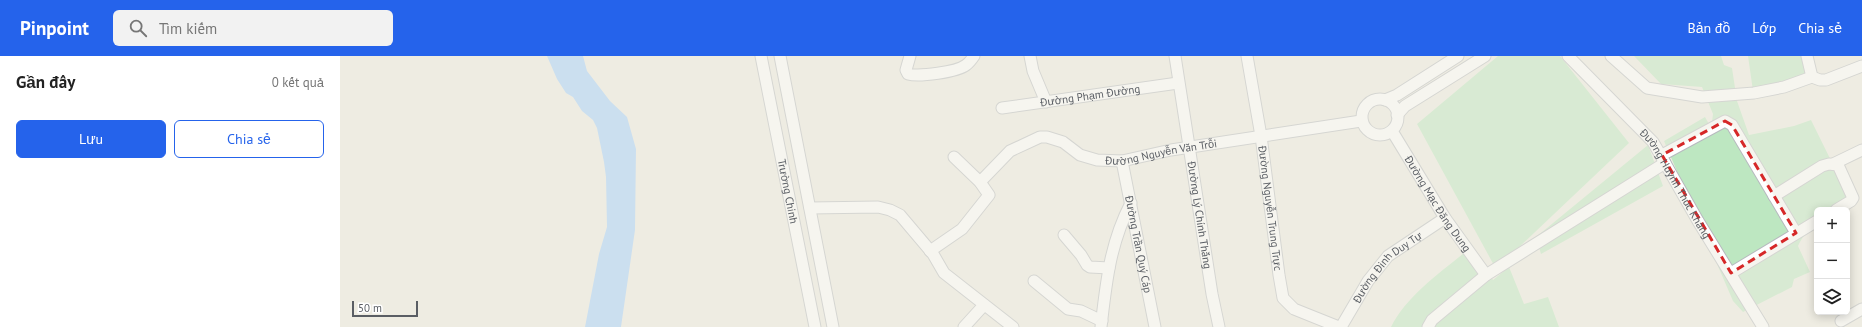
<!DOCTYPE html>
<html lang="vi">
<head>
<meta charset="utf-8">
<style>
	:root { --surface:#fff; --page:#f2f2f2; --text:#222; --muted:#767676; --line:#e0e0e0; --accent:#2563eb }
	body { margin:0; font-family:"PT Sans",sans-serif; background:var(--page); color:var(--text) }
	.controls { position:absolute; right:12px; bottom:12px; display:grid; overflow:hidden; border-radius:6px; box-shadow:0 2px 10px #0003 }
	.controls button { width:36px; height:36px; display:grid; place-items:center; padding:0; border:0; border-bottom:1px solid var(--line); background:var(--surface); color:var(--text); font:20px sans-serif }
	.scale { position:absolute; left:12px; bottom:10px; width:66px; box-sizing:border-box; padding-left:4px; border:2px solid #5a5e64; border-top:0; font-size:11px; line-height:14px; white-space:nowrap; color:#5a5e64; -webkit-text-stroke:3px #fff; paint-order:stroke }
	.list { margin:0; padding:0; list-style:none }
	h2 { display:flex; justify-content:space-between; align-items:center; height:52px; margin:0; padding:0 16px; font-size:17px }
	h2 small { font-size:13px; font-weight:400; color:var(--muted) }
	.actions { display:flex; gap:8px; padding:12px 16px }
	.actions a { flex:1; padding:9px 0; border:1px solid var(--accent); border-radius:6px; text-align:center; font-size:14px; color:var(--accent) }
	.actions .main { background:var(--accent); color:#fff }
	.icon { flex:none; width:22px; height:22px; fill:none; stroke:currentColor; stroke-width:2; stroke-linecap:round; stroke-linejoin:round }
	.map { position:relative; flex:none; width:1522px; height:271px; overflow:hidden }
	header { display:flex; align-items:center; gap:24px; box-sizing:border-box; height:56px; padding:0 20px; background:var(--accent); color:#fff }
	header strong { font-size:19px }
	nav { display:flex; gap:22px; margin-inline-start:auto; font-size:14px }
	.search { width:280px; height:36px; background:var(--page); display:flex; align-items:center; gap:10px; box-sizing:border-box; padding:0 14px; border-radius:6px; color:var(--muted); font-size:15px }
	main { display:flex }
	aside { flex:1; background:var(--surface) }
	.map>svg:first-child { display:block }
	.green { fill:#bde7c1 }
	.water { fill:#a1ceff }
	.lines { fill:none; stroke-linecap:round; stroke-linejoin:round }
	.minor-casing { stroke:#b7babf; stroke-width:13 }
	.minor { stroke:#fff; stroke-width:11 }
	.marked { fill:none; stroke:#d62828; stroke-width:3; stroke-dasharray:8 5; stroke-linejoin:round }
	.labels { text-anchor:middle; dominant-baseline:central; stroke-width:3; stroke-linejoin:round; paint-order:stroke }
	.street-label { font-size:11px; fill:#5a5e64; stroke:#fff }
</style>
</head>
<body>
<header>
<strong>Pinpoint</strong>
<div class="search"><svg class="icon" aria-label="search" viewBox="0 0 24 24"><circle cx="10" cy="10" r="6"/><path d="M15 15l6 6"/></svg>Tìm kiếm</div>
<nav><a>Bản đồ</a><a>Lớp</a><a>Chia sẻ</a></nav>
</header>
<main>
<aside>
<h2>Gần đây<small>0 kết quả</small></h2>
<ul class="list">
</ul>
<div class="actions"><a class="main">Lưu</a><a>Chia sẻ</a></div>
</aside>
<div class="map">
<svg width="1522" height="271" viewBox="0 0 1522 271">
	<rect width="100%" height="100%" fill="#eeece2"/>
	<g class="green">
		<polygon points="1158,0 1220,0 1289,87 1156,213 1077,68"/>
		<path d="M 1294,0 L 1381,0 L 1384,9 L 1392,12 L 1397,45 L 1409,79 L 1454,70 L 1471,64 L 1510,143 L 1495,154 L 1477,154 L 1477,166 C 1468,172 1463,180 1458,190 L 1470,216 L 1454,223 L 1452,231 L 1403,256 L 1393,245 L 1324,85 L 1365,61 L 1369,68 L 1372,66 L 1373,58 L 1362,31 L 1321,28 Z"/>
		<polygon points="1408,0 1474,0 1471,23 1413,35"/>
		<polygon points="1308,89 1323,130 1201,198 1196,181"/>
		<path d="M 1124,197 L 1141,204 L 1153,224 L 1169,211 L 1184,248 L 1208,241 L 1219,271 L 1051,271 C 1066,241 1098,218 1124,197 Z"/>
	</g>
	<polygon class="water" points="207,0 243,0 247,15 270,45 287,61 296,93 295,174 281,271 245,271 259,198 267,171 266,121 264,106 257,72 253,64 242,55 233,41 226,37 217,23"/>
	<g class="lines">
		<defs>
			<g id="minor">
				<path id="s1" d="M 421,0 L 475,271"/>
				<polyline points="440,0 493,271"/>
				<path d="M 570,0 L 566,14 L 568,18 C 579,21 617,16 626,9 C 629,7 632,3 634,0"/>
				<polyline points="690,0 693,15 706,46"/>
				<path id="s2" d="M 835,0 L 872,238 L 879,271"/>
				<path id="s3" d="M 907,0 L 921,80 L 939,219 L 943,242 L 954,253 L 999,271"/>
				<path id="s4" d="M 1228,0 L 1313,86 L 1358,165 L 1423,271"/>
				<polyline points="1271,0 1307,32 1362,41 1414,37 1444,31 1472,21 1480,24 1486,24 1522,10"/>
				<polyline points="1467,0 1472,21"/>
				<circle cx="1040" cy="61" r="18"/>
				<polyline points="1045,44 1057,39 1118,0"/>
				<path id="s5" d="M 662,52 L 838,27"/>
				<polyline points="1057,59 1065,50 1145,0"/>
				<path id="s6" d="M 1052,75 L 1105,162 L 1146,219"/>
				<polyline points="1322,99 1385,65 1392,69 1456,177"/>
				<path id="s7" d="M 782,105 L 815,271"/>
				<polyline points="1493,108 1522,94"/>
				<path id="s8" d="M 640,126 L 670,95 L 700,81 L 707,81 L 723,86 L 740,99 L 757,104 L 782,105 L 831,94 L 1021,65"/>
				<polyline points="1434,140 1482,110 1489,108 1498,109 1513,142 1511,145 1496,154"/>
				<polyline points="470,152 538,151 550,154 560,159 593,198 604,217 673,271"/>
				<polyline points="724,179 741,199 747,209 750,211 769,212"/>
				<polyline points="590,195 622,173 649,139 640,126 614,101"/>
				<polyline points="1391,217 1477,165"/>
				<polyline points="694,225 728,253 741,255 762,265"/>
				<polyline points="1501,265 1522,253"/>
				<polyline points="624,271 644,249"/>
				<path d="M 761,271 C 766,227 770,187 791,147"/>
				<path id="s9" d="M 1001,271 L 1028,225 L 1048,200 L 1105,162"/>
				<polyline points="1088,271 1092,264 1146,219 1325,107"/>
			</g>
		</defs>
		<use href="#minor" class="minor-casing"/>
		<use href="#minor" class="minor"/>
	</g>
	<path d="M0 0H1522V271H0ZM 1385,65 L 1392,69 L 1456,177 L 1391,217 L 1322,99 Z" fill="#eeece2" fill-opacity=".55" fill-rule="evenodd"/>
	<path class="marked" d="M 1385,65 L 1392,69 L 1456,177 L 1391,217 L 1322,99 Z"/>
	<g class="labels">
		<g class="street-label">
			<text stroke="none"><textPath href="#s5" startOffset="89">Đường Phạm Đường</textPath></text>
			<text stroke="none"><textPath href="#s8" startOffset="204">Đường Nguyễn Văn Trỗi</textPath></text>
			<text stroke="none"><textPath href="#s4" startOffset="168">Đường Huỳnh Thúc Kháng</textPath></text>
			<text stroke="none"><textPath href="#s1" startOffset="138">Trường Chinh</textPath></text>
			<text stroke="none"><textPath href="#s6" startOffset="86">Đường Mạc Đăng Dung</textPath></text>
			<text stroke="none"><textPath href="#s3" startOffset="154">Đường Nguyễn Trung Trực</textPath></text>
			<text stroke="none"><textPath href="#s2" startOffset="161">Đường Lý Chính Thắng</textPath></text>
			<text stroke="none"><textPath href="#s7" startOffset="85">Đường Trần Quý Cáp</textPath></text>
			<text stroke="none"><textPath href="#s9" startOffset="77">Đường Đinh Duy Tự</textPath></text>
		</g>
	</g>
</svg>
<div class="controls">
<button>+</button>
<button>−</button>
<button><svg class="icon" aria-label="layers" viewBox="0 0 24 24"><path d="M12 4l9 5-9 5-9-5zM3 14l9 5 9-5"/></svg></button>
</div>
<div class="scale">50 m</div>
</div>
</main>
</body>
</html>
